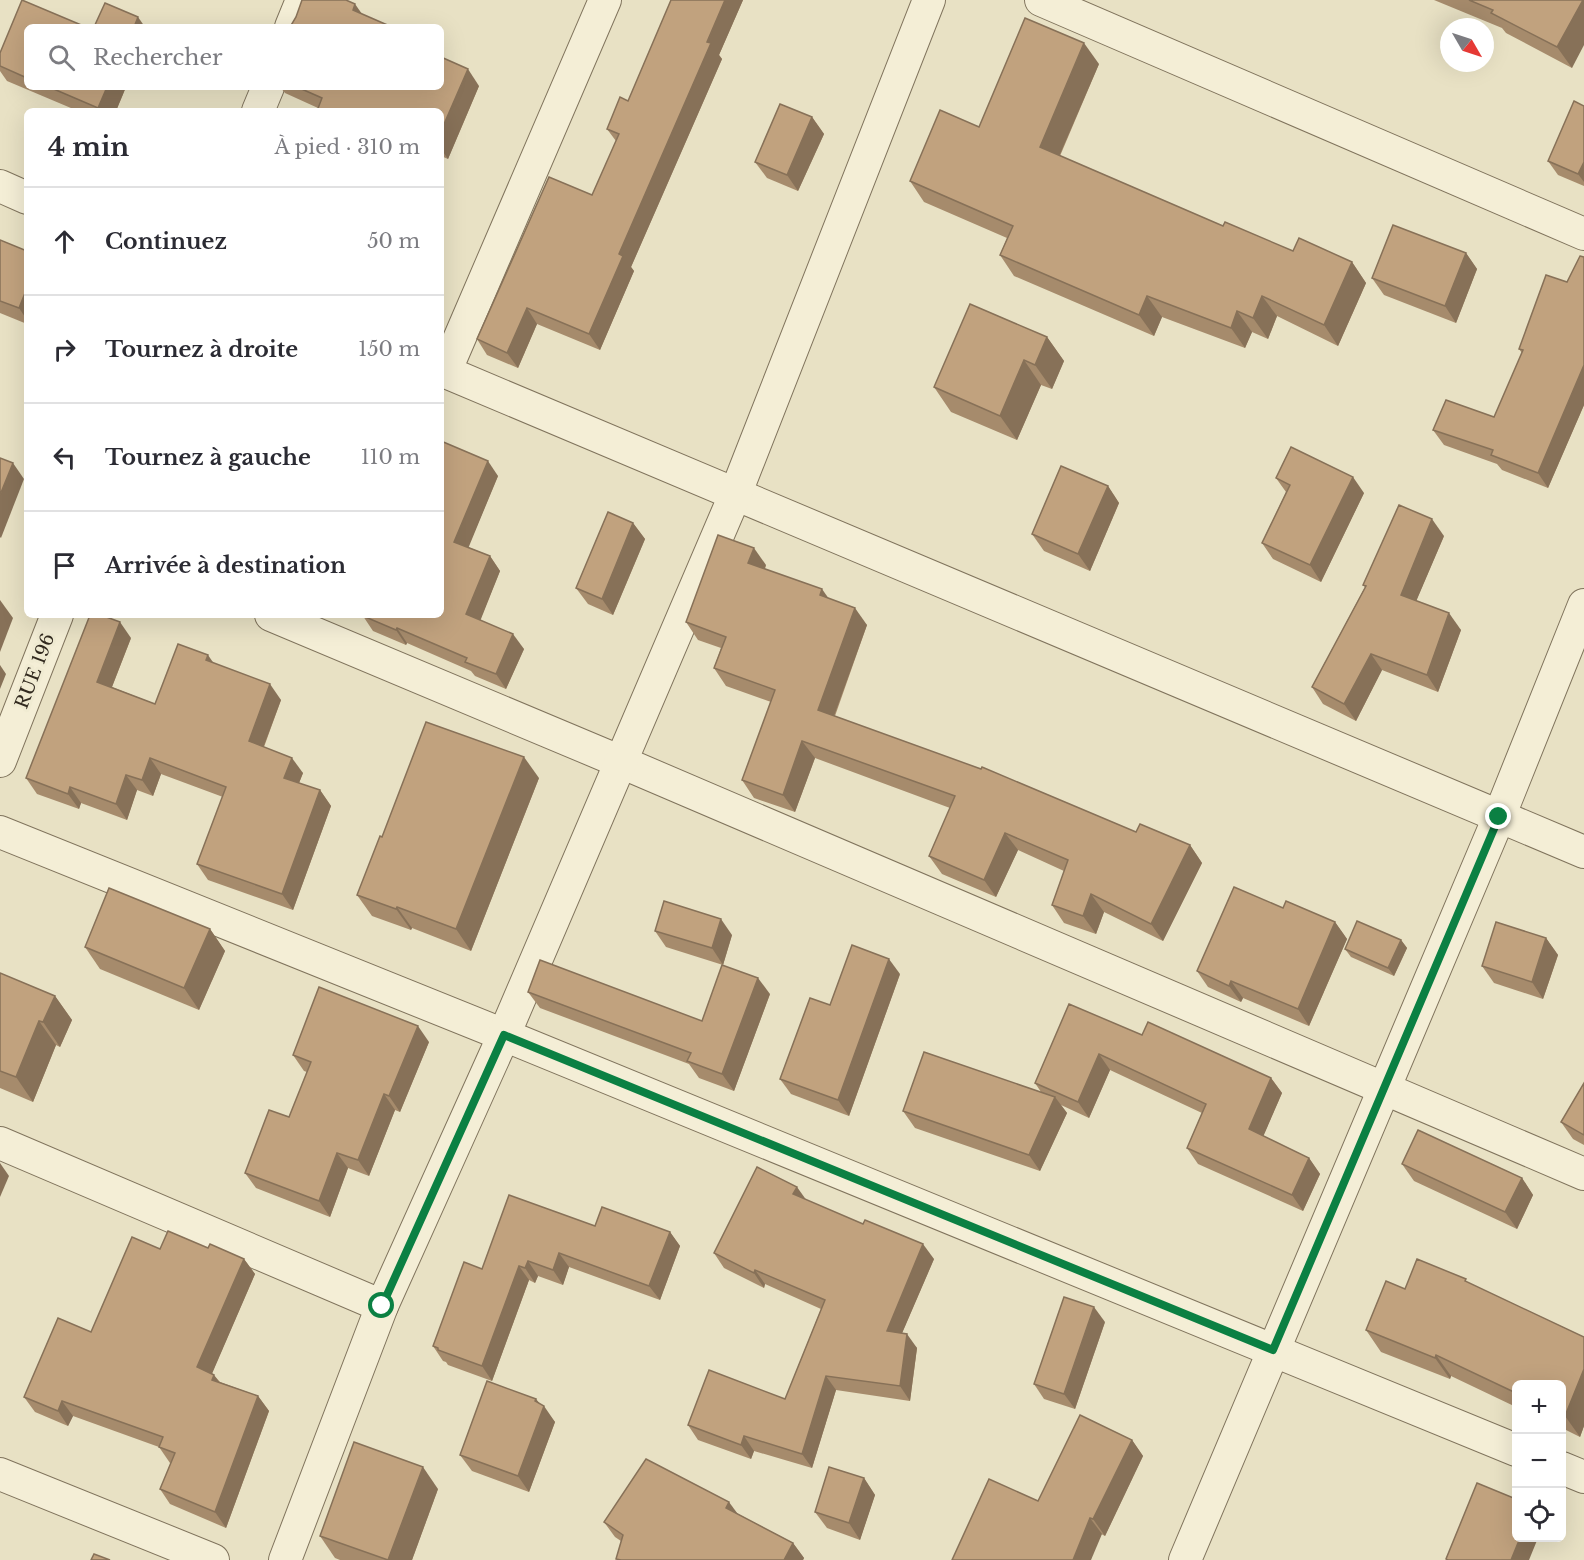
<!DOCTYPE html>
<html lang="fr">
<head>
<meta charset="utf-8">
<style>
	:root { --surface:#fff; --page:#f2f2f3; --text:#2b2b33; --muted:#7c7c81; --line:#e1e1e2 }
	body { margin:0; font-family:"Libre Baskerville",serif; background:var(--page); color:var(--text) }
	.controls { position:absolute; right:18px; bottom:18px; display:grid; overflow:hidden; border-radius:9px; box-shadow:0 6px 24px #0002 }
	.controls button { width:54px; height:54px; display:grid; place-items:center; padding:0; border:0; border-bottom:2px solid var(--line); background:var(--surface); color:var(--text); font:30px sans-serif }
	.compass { position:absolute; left:1440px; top:18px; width:54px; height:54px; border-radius:50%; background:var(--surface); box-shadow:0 6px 24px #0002; rotate:129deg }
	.stop { position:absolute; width:18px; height:18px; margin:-14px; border:4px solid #0b8043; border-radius:50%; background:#fff }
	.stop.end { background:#0b8043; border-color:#fff; box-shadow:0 2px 6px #0008 }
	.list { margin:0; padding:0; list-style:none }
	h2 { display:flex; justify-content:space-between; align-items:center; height:78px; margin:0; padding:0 24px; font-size:26px }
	h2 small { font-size:20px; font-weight:400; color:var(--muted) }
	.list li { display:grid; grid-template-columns:39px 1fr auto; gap:18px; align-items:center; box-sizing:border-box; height:108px; padding:0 24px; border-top:2px solid var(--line) }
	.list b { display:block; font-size:22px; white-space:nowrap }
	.list em { font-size:20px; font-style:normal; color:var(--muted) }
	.icon { flex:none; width:33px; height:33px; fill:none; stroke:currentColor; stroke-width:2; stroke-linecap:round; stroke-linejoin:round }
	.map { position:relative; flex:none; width:1584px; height:1560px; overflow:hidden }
	.search { position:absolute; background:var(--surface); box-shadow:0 6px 24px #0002; left:24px; top:24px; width:420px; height:66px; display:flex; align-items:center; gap:15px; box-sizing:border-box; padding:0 21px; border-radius:9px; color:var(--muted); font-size:22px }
	.panel { position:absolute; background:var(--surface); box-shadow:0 6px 24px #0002; left:24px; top:108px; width:420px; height:510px; border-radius:9px }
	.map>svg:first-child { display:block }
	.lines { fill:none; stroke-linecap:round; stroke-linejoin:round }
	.street-casing { stroke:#80745d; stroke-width:34 }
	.street { stroke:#f4eed6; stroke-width:32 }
	.wall { fill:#a68b6c }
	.shaded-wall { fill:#877158 }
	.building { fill:#c1a27e; stroke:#877158; stroke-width:1.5 }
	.route { stroke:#0b8043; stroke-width:8 }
	.labels { text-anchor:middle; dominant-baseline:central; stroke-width:6; stroke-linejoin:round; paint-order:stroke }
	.street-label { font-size:18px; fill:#322a1f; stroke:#f0ebd2 }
</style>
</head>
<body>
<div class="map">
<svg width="1584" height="1560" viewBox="0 0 1584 1560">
	<rect width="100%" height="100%" fill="#e8e1c4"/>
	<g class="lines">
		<defs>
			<g id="street">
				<polyline points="1041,0 1584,234"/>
				<polyline points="291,27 302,0"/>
				<polyline points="258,111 268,87"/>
				<polyline points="0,186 27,198"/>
				<polyline points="441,370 1584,852"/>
				<polyline points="445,372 605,0"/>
				<polyline points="271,615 621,762 1584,1174"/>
				<polyline points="0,761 57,615"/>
				<polyline points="0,832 504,1035 1516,1450"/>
				<polyline points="0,1143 382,1306"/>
				<polyline points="1562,1468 1584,1477"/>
				<polyline points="0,1474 213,1560"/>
				<polyline points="285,1560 382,1306 504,1035 735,495 929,0"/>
				<polyline points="1185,1560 1499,817 1584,605"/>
			</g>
		</defs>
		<use href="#street" class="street-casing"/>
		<use href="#street" class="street"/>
	</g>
	<g class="wall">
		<polygon points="671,0 743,0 719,55 722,59 631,267 634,271 600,350 537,324 518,368 487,355 477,339 592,195 616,141 607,129 628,101"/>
		<polygon points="1434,0 1584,0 1572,68 1506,33 1502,28"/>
		<polygon points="27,27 27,87 126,87 116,111 78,111 7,81 0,71 0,53"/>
		<polygon points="1099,64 1060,156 1223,226 1293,251 1352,262 1366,283 1338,346 1277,316 1268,339 1252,332 1245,348 1162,317 1154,336 1014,276 1000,255 1007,238 924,202 910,181 979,127"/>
		<polygon points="479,86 448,159 441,156 441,111 318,108 285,93 280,87 441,87"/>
		<polygon points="1584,106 1584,186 1558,175 1548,161"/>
		<polygon points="812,117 824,134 798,191 767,178 755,162"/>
		<polygon points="0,240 27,251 27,324 0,313"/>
		<polygon points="1466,253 1477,269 1456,323 1384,295 1372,278"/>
		<polygon points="1584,257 1584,405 1548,488 1502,470 1497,464 1444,445 1433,430 1494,417 1522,353 1519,349"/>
		<polygon points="1047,337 1064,361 1052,389 1041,385 1017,440 951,412 934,387"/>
		<polygon points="441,441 498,476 468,547 490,556 500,571 480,620 524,649 506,689 475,676 471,671 407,643 406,645 373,631 363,616 441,615"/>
		<polygon points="1276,478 1364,493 1321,582 1273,559 1262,543 1286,492"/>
		<polygon points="1108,486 1119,503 1090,571 1044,551 1032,534"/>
		<polygon points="633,523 645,539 613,615 588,604 576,588"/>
		<polygon points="1444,536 1416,601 1461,630 1438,692 1382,670 1356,721 1323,704 1312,687 1365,587 1363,585"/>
		<polygon points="766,565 765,569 828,598 867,625 835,716 1136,832 1190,845 1202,863 1163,941 1104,912 1096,934 1064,923 1052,905 1064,871 1018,850 996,897 942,874 929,856 950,808 815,758 795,812 754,798 742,780 771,702 726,686 714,668 721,648 698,640 686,622"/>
		<polygon points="131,638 112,687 155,704 213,663 281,700 264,747 303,773 299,783 320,790 331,806 293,910 208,880 197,864 223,797 161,774 153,796 137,790 127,820 81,803 79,809 37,794 26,778"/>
		<polygon points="539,778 471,951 412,928 411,930 372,916 357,895 382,837"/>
		<polygon points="1283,908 1335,922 1347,939 1309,1026 1243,998 1241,1002 1208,987 1197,971"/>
		<polygon points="210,929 225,951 199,1010 100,969 85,947"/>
		<polygon points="655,931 732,935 723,965 666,947"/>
		<polygon points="1546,938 1558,955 1543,999 1494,983 1482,966"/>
		<polygon points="1401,940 1407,948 1394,976 1351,957 1345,949"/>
		<polygon points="0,973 55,996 72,1020 60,1047 56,1045 33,1102 0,1088"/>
		<polygon points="900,974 849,1116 791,1094 780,1079"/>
		<polygon points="528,992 702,1021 770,994 734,1091 699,1078 689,1064 540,1008"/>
		<polygon points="1142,1035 1271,1078 1282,1093 1263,1136 1309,1158 1320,1174 1303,1211 1198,1164 1187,1148 1202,1113 1110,1070 1089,1118 1061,1105 1067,1113 1040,1171 915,1128 903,1111 1041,1092 1035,1083"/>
		<polygon points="429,1042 400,1112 395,1110 369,1176 348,1168 330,1217 256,1188 245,1173 289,1117 307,1072 304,1071 293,1055"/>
		<polygon points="1584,1083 1584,1145 1573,1139 1561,1122"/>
		<polygon points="1402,1164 1522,1178 1533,1195 1517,1229 1414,1181"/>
		<polygon points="806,1200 934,1259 902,1333 917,1348 910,1401 836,1390 812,1468 754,1451 751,1459 698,1440 688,1425 785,1399 821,1309 765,1284 764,1288 724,1268 714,1253"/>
		<polygon points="595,1226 670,1232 680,1246 660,1300 569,1267 563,1285 538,1276 535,1283 529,1280 492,1381 448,1365 446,1362 443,1361 433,1346 482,1269"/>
		<polygon points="208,1248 244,1259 255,1274 212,1373 220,1382 258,1396 269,1411 226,1528 170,1504 160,1489 171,1463 170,1463 159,1447 73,1416 68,1426 35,1412 24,1397 91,1332 160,1249"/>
		<polygon points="1469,1283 1584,1337 1584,1426 1580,1437 1562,1428 1562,1384 1516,1384 1516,1407 1451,1376 1450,1379 1381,1352 1366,1330 1405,1289"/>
		<polygon points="1105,1322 1075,1409 1044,1399 1034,1384"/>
		<polygon points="536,1399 555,1422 529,1492 472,1471 460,1455"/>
		<polygon points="1132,1440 1143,1456 1105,1536 1038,1501"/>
		<polygon points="864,1478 875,1495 860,1540 827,1528 815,1512"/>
		<polygon points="438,1489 412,1560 340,1560 335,1558 320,1536"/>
		<polygon points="738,1514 793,1543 804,1558 803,1560 617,1560 616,1559 621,1541 615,1537 604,1522"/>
	</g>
	<g class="shaded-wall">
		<polygon points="725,0 743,0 719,55 722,59 631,267 634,271 600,350 589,334 619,254"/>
		<polygon points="1583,0 1584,0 1584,45 1572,68 1557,47"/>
		<polygon points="355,4 367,21 353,10"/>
		<polygon points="138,17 145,27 134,27"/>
		<polygon points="1084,43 1099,64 1054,168 1040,147"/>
		<polygon points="468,69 479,86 448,159 441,149 441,131"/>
		<polygon points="107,87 126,87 116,111 100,111 98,108"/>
		<polygon points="812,117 824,134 798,191 787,175"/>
		<polygon points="1584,163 1584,182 1578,174"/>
		<polygon points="1466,253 1477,269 1456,323 1445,306"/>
		<polygon points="1352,262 1366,283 1338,346 1324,325"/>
		<polygon points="27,288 27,320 19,308"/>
		<polygon points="1147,296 1162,317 1154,336 1139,315"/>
		<polygon points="1262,296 1277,316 1268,339 1253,318"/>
		<polygon points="527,308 537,324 518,368 507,353"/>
		<polygon points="1237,311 1252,332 1245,348 1231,328"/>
		<polygon points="1047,337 1064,361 1052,389 1035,365"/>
		<polygon points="1024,360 1041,385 1017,440 1000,416"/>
		<polygon points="1584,365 1584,405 1548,488 1538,473"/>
		<polygon points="488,461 498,476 465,556 454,542"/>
		<polygon points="13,463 24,479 1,538 0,537 0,495"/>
		<polygon points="1353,477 1364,493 1321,582 1310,565"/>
		<polygon points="1108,486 1119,503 1090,571 1078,554"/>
		<polygon points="1432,519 1444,536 1412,611 1401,595"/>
		<polygon points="633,523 645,539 613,615 602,599"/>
		<polygon points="754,548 766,565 760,580 748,563"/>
		<polygon points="490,556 500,571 477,629 466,614"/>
		<polygon points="822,589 834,606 820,595"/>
		<polygon points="0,600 13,618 0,652"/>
		<polygon points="855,608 867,625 830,727 818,710"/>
		<polygon points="1449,613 1461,630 1438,692 1427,675"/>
		<polygon points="120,622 131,638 108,697 97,682"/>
		<polygon points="397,628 407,643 406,645 396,630"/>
		<polygon points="513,634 524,649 506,689 496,674"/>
		<polygon points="1371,654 1382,670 1356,721 1344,704"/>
		<polygon points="208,655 219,671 206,660"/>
		<polygon points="0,665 6,674 0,689"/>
		<polygon points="270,684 281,700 260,756 249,741"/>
		<polygon points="802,741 815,758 795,812 783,795"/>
		<polygon points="524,757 539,778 471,951 456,929"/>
		<polygon points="150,758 161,774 153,796 142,780"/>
		<polygon points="292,758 303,773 295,793 284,778"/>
		<polygon points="126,775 137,790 127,820 116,804"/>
		<polygon points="70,787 81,803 79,809 68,794"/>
		<polygon points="320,790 331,806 293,910 282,894"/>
		<polygon points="1005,833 1018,850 996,897 984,880"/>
		<polygon points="1190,845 1202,863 1163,941 1151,924"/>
		<polygon points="1091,894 1104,912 1096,934 1083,916"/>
		<polygon points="397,907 412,928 411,930 396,909"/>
		<polygon points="721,919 732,935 723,965 712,948"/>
		<polygon points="1335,922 1347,939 1309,1026 1298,1009"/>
		<polygon points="210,929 225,951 199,1010 184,988"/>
		<polygon points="1546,938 1558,955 1543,999 1532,982"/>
		<polygon points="1401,940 1407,948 1394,976 1388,968"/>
		<polygon points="889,959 900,974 849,1116 838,1100"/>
		<polygon points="758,978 770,994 734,1091 722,1074"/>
		<polygon points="1231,981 1243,998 1241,1002 1229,986"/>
		<polygon points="55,996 72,1020 60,1047 43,1022"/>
		<polygon points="39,1021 56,1045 33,1102 16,1077"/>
		<polygon points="418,1026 429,1042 400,1112 389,1096"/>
		<polygon points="1099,1054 1110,1070 1089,1118 1078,1102"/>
		<polygon points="1271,1078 1282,1093 1260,1144 1249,1129"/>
		<polygon points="384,1094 395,1110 369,1176 358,1160"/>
		<polygon points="1055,1097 1067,1113 1040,1171 1029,1155"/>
		<polygon points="337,1153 348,1168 330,1217 319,1201"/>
		<polygon points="1309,1158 1320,1174 1303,1211 1292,1195"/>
		<polygon points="0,1163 9,1176 0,1197"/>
		<polygon points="1522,1178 1533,1195 1517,1229 1505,1212"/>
		<polygon points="797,1187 807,1201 793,1194"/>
		<polygon points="670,1232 680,1246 660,1300 649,1286"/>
		<polygon points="923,1244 934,1259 897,1345 887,1331"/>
		<polygon points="559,1253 569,1267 563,1285 553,1270"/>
		<polygon points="244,1259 255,1274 208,1383 197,1367"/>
		<polygon points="528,1261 538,1276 535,1283 525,1268"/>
		<polygon points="519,1266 529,1280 492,1381 482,1366"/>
		<polygon points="755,1270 765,1284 764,1288 754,1273"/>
		<polygon points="1094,1307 1105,1322 1075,1409 1064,1394"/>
		<polygon points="907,1334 917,1348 910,1401 900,1386"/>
		<polygon points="1436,1355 1451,1376 1450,1379 1435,1358"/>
		<polygon points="1584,1369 1584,1426 1580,1437 1565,1416"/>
		<polygon points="214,1375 225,1390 212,1380"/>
		<polygon points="826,1376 836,1390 812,1468 802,1454"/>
		<polygon points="258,1396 269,1411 226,1528 215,1512"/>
		<polygon points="536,1399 543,1409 544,1406 555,1422 529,1492 518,1476"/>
		<polygon points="62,1401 73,1416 68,1426 58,1411"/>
		<polygon points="744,1436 754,1451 751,1459 741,1445"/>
		<polygon points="1132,1440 1143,1456 1105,1536 1093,1519"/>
		<polygon points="423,1467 438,1489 412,1560 388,1560"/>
		<polygon points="864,1478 875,1495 860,1540 849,1523"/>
		<polygon points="729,1502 740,1517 726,1508"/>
		<polygon points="1090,1518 1102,1534 1091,1560 1073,1560"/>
		<polygon points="1520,1538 1538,1538 1529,1560 1511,1560"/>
		<polygon points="793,1543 804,1558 803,1560 784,1560"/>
	</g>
	<g class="building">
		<polygon points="22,0 86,27 27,27 27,78 0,66 0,53"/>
		<polygon points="302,0 346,0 355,4 353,10 392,27 290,27 296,17"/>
		<polygon points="671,0 725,0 707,42 711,43 619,254 623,256 589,334 527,308 507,353 477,339 549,177 592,195 619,134 607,129 620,97 628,101"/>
		<polygon points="1469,0 1583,0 1557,47 1491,13 1493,10"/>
		<polygon points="105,3 138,17 134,27 94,27"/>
		<polygon points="1025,18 1084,43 1040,147 1223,226 1225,222 1293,251 1299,238 1352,262 1324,325 1262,296 1253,318 1237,311 1231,328 1147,296 1139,315 1000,255 1013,226 910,181 940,110 979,127"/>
		<polygon points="441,57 468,69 441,131 441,111 317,111 322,98 297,87 441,87"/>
		<polygon points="49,87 107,87 98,108"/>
		<polygon points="1574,101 1584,106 1584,162 1578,174 1548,161"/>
		<polygon points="780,104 812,117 787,175 755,162"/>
		<polygon points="1393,225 1466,253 1445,306 1372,278"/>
		<polygon points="0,240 27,251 27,288 19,308 0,301"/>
		<polygon points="1580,256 1584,257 1584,365 1538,473 1491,455 1493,450 1433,430 1446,400 1494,417 1523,350 1519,349 1546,275 1567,282"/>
		<polygon points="970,304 1047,337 1035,365 1024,360 1000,416 934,387"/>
		<polygon points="441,441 488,461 454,542 490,556 466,614 513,634 496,674 465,662 467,658 397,628 396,630 363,616 364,615 441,615"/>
		<polygon points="1291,447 1353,477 1310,565 1262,543 1290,485 1276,478"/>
		<polygon points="0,458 13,463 0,495"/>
		<polygon points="1061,466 1108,486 1078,554 1032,534"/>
		<polygon points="1399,505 1432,519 1401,595 1449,613 1427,675 1371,654 1344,704 1312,687 1366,586 1363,585"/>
		<polygon points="608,512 633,523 602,599 576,588"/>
		<polygon points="718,535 754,548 748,563 822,589 820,595 855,608 818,710 981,769 982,767 1136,832 1140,824 1190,845 1151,924 1091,894 1083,916 1052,905 1068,860 1005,833 984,880 929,856 955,796 802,741 783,795 742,780 775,690 714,668 726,637 686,622"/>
		<polygon points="90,615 101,615 120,622 97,682 155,704 178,644 208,655 206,660 270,684 249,741 292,758 284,778 320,790 282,894 197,864 226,787 150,758 142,780 126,775 116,804 70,787 68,794 26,778"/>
		<polygon points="426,722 524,757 456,929 397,907 396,909 357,895 380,836 382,837"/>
		<polygon points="1234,887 1283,908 1286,901 1335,922 1298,1009 1231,981 1229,986 1197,971"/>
		<polygon points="109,888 210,929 184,988 85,947"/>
		<polygon points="664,901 721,919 712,948 655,931"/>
		<polygon points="1357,921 1401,940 1388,968 1345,949"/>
		<polygon points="1496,922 1546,938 1532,982 1482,966"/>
		<polygon points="852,945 889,959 838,1100 780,1079 810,998 830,1005"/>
		<polygon points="540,960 702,1021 722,965 758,978 722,1074 687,1061 691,1053 528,992"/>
		<polygon points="0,973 55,996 43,1022 39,1021 16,1077 0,1071"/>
		<polygon points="319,987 418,1026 389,1096 384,1094 358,1160 337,1153 319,1201 245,1173 269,1110 289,1117 311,1062 293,1055"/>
		<polygon points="1069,1004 1142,1035 1148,1022 1271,1078 1249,1129 1309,1158 1292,1195 1187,1148 1206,1104 1099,1054 1078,1102 1035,1083"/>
		<polygon points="924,1052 1055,1097 1029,1155 903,1111"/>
		<polygon points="1584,1083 1584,1135 1561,1122"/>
		<polygon points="1418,1130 1522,1178 1505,1212 1402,1164"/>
		<polygon points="757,1167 797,1187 793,1194 863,1224 865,1220 923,1244 887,1331 907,1334 900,1386 826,1376 802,1454 744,1436 741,1445 688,1425 709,1370 785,1399 825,1300 755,1270 754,1273 714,1253"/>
		<polygon points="509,1195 595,1226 602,1207 670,1232 649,1286 559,1253 553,1270 528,1261 525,1268 519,1266 482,1366 438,1350 438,1348 433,1346 464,1262 482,1269"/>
		<polygon points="168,1231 208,1248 210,1244 244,1259 197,1367 214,1375 212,1380 258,1396 215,1512 160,1489 175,1453 159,1447 163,1437 62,1401 58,1411 24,1397 58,1318 91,1332 132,1237 160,1249"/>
		<polygon points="1417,1259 1466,1279 1465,1281 1584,1337 1584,1369 1565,1416 1562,1414 1562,1384 1516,1384 1516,1393 1436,1355 1435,1358 1366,1330 1386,1281 1405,1289"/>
		<polygon points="1064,1297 1094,1307 1064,1394 1034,1384"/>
		<polygon points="487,1381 536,1399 535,1401 544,1406 518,1476 460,1455"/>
		<polygon points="1080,1415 1132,1440 1093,1519 1090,1518 1073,1560 952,1560 989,1479 1038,1501"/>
		<polygon points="354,1442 423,1467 388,1560 320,1536"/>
		<polygon points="646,1459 729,1502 726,1508 793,1543 784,1560 621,1560 616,1559 623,1535 604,1522"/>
		<polygon points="829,1467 864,1478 849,1523 815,1512"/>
		<polygon points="1477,1483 1516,1499 1516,1538 1520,1538 1511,1560 1448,1560 1446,1559"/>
		<polygon points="94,1554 110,1560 91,1560"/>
	</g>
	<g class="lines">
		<polyline class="route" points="382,1306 504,1035 1273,1350 1499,817"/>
	</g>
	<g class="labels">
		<g class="street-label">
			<text transform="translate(35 671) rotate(-69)">RUE 196</text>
		</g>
	</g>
</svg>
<div class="controls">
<button>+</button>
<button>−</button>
<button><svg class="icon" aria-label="locate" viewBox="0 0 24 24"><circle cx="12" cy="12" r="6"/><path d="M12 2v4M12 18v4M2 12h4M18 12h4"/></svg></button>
</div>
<svg class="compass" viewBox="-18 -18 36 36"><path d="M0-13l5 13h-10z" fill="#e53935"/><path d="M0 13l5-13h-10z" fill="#7c7c81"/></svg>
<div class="stop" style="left:382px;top:1306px"></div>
<div class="stop end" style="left:1499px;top:817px"></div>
<div class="search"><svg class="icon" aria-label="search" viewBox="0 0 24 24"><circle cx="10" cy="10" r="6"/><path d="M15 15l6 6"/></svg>Rechercher</div>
<section class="panel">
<h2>4 min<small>À pied · 310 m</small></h2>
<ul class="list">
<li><svg class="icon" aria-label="ahead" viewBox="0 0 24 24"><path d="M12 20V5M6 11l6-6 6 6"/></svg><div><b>Continuez</b></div><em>50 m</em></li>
<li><svg class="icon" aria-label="right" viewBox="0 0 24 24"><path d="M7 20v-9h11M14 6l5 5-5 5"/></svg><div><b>Tournez à droite</b></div><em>150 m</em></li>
<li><svg class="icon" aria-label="left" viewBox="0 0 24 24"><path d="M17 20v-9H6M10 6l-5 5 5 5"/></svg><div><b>Tournez à gauche</b></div><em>110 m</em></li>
<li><svg class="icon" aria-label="arrive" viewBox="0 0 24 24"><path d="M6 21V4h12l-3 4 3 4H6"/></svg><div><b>Arrivée à destination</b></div></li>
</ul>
</section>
</div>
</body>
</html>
